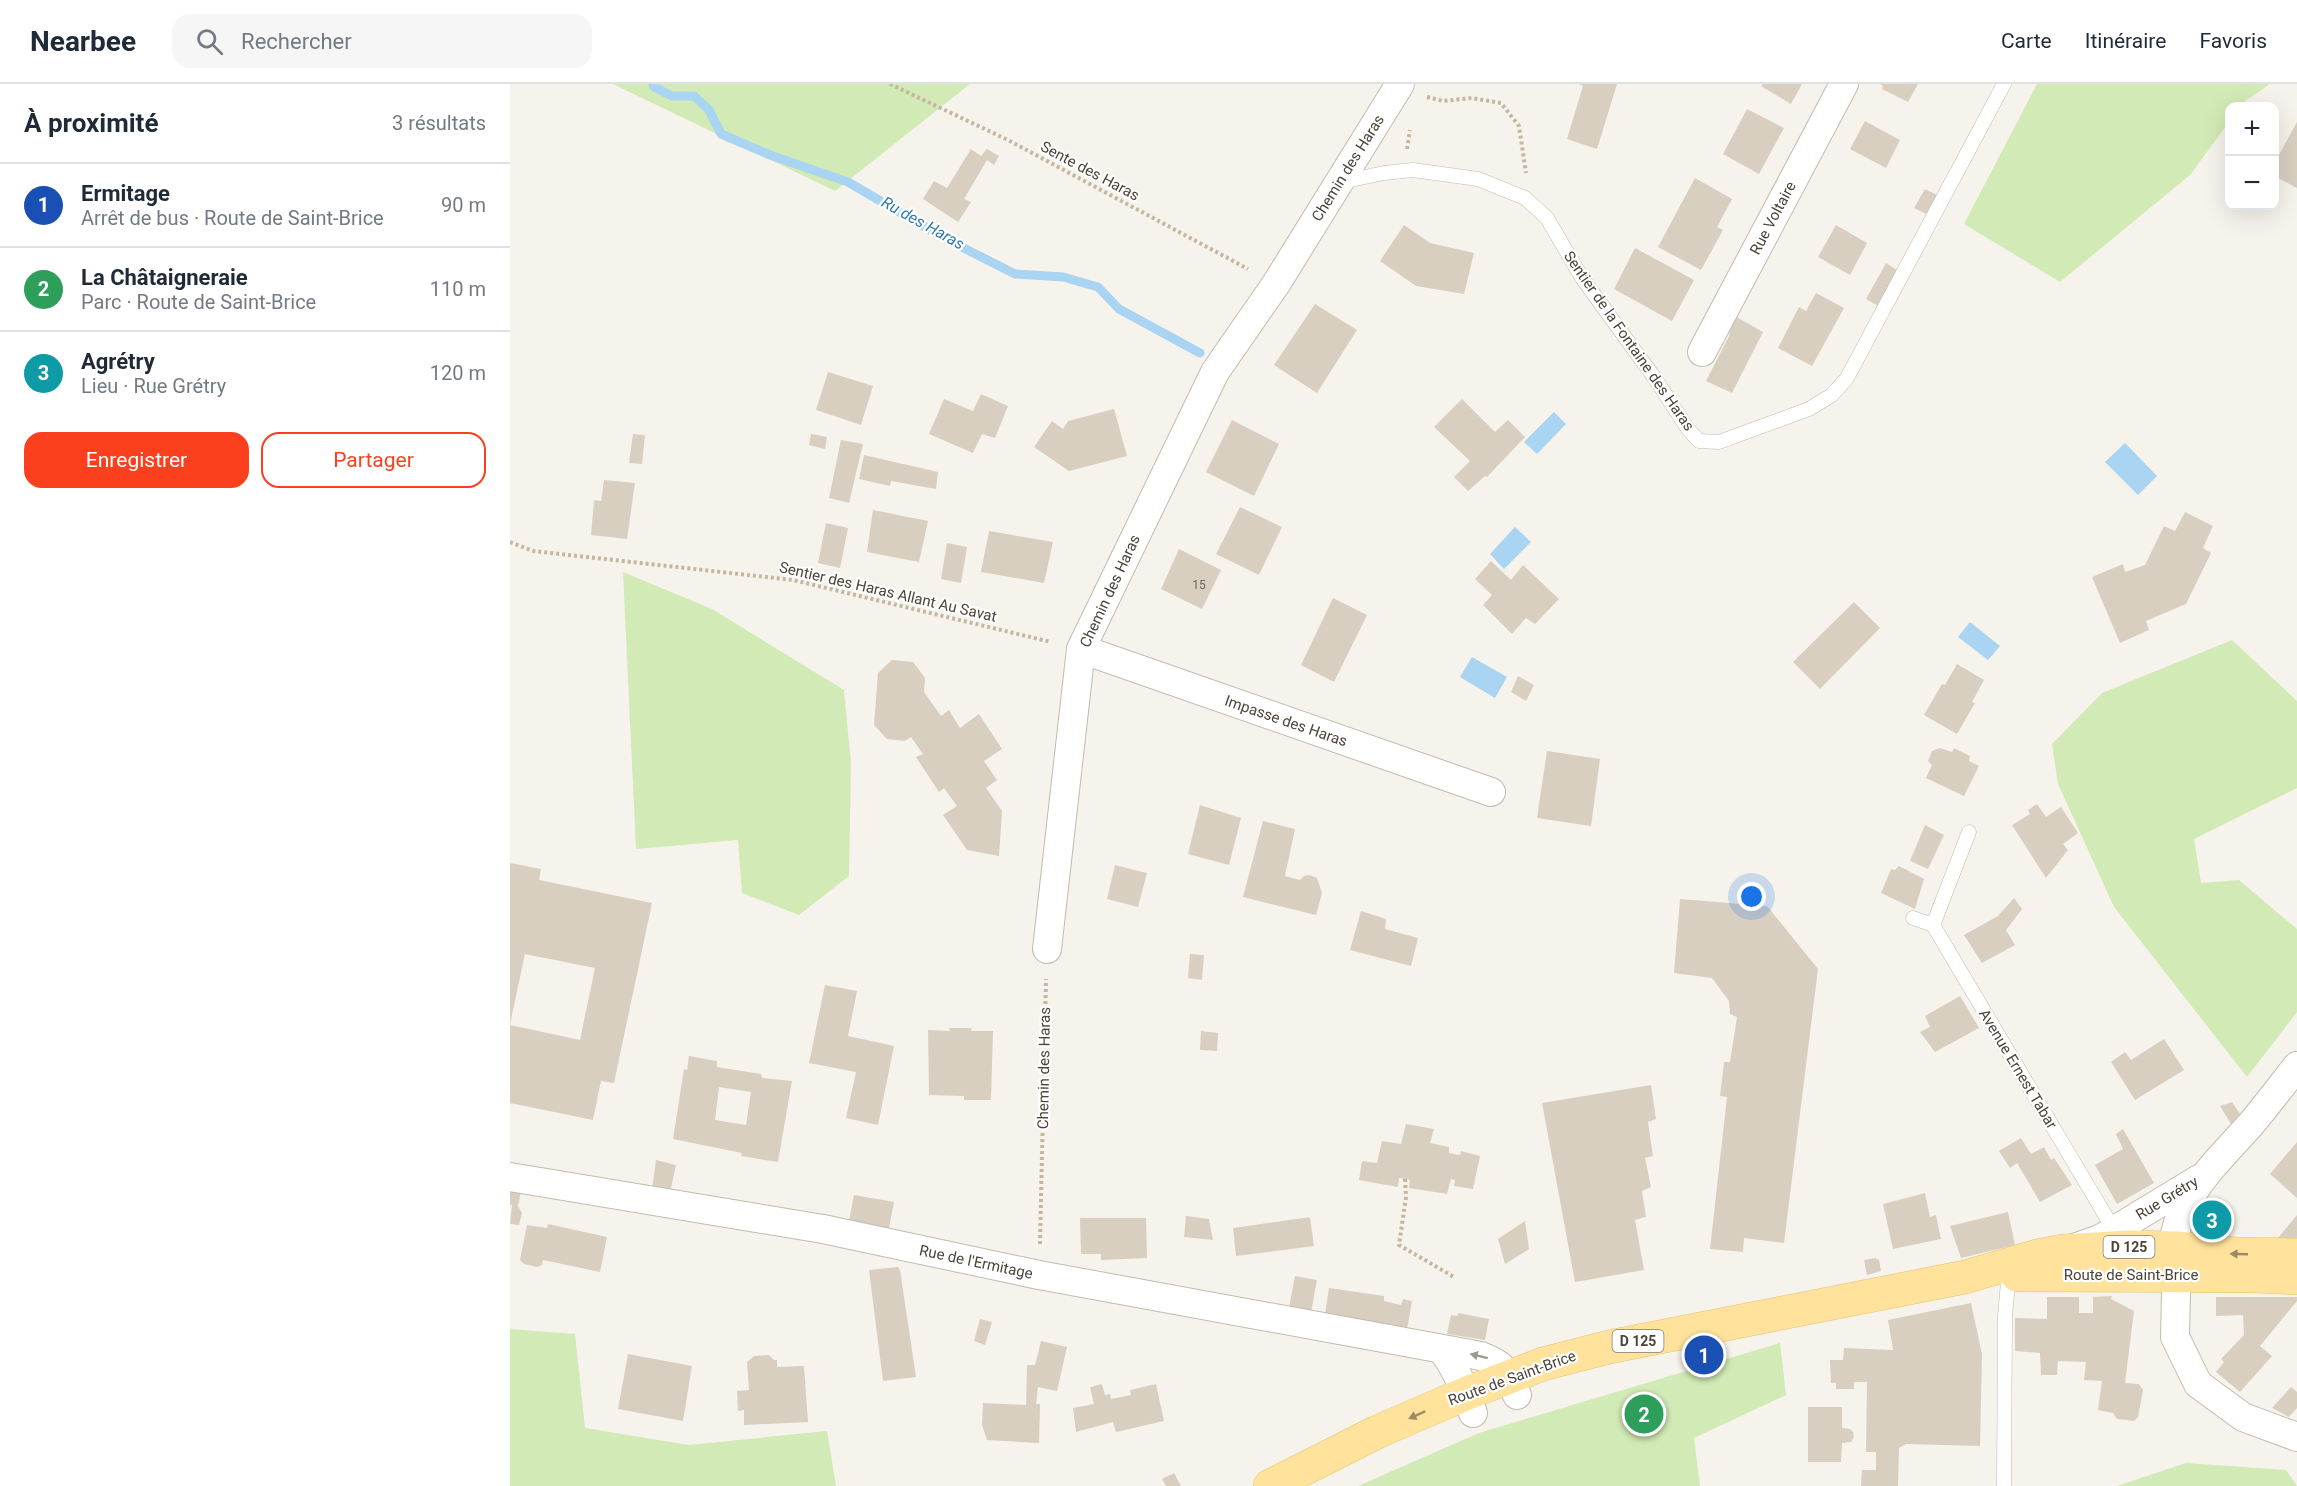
<!DOCTYPE html>
<html lang="fr">
<head>
<meta charset="utf-8">
<style>
	:root { --surface:#fff; --page:#f6f6f7; --text:#1f2937; --muted:#747a83; --line:#e0e1e3; --accent:#fc3f1d }
	body { margin:0; font-family:Roboto,sans-serif; background:var(--page); color:var(--text) }
	.controls { position:absolute; right:18px; top:18px; display:grid; overflow:hidden; border-radius:12px; box-shadow:0 6px 24px #0002 }
	.controls button { width:54px; height:54px; display:grid; place-items:center; padding:0; border:0; border-bottom:2px solid var(--line); background:var(--surface); color:var(--text); font:30px sans-serif }
	.you { position:absolute; left:1242px; top:813px; width:21px; height:21px; margin:-15px; border:4px solid #fff; border-radius:50%; background:#1a73e8; box-shadow:0 0 0 9px #1a73e833 }
	.badge { display:grid; place-items:center; width:39px; height:39px; border-radius:50%; background:var(--accent); color:#fff; font-size:20px; font-weight:700 }
	.pin { position:absolute; translate:-50% -50%; border:3px solid #fff; box-shadow:0 2px 6px #0006 }
	.list { margin:0; padding:0; list-style:none }
	h2 { display:flex; justify-content:space-between; align-items:center; height:78px; margin:0; padding:0 24px; font-size:26px }
	h2 small { font-size:20px; font-weight:400; color:var(--muted) }
	.list li { display:grid; grid-template-columns:39px 1fr auto; gap:18px; align-items:center; box-sizing:border-box; height:84px; padding:0 24px; border-top:2px solid var(--line) }
	.list b { display:block; font-size:22px; white-space:nowrap }
	.list p { margin:0; font-size:20px; white-space:nowrap; color:var(--muted) }
	.list em { font-size:20px; font-style:normal; color:var(--muted) }
	.actions { display:flex; gap:12px; padding:18px 24px }
	.actions a { flex:1; padding:14px 0; border:2px solid var(--accent); border-radius:18px; text-align:center; font-size:21px; color:var(--accent) }
	.actions .main { background:var(--accent); color:#fff }
	.icon { flex:none; width:33px; height:33px; fill:none; stroke:currentColor; stroke-width:2; stroke-linecap:round; stroke-linejoin:round }
	.map { position:relative; flex:none; width:1787px; height:1402px; overflow:hidden }
	header { display:flex; align-items:center; gap:36px; box-sizing:border-box; height:84px; padding:0 30px; background:var(--surface); border-bottom:2px solid var(--line) }
	header strong { font-size:28px }
	nav { display:flex; gap:33px; margin-inline-start:auto; font-size:21px }
	.search { width:420px; height:54px; background:var(--page); display:flex; align-items:center; gap:15px; box-sizing:border-box; padding:0 21px; border-radius:18px; color:var(--muted); font-size:22px }
	main { display:flex }
	aside { flex:1; background:var(--surface) }
	.map>svg:first-child { display:block }
	.green { fill:#d2eab5 }
	.water { fill:#a9d4f2 }
	.lines { fill:none; stroke-linecap:round; stroke-linejoin:round }
	.stream { stroke:#a9d4f2; stroke-width:9 }
	.building { fill:#d8cfc1; fill-rule:evenodd }
	.service-casing { stroke:#c2bbae; stroke-width:15 }
	.minor-casing { stroke:#c2bbae; stroke-width:30 }
	.primary-casing { stroke:#e6c16a; stroke-width:34 }
	.path { stroke:#c4b79f; stroke-width:4; stroke-dasharray:3 3; stroke-linecap:butt }
	.service { stroke:#fff; stroke-width:14 }
	.minor { stroke:#fff; stroke-width:28 }
	.primary { stroke:#ffe39c; stroke-width:33 }
	.oneway { fill:#9c8c66 }
	.oneway2 { fill:#9c9892 }
	.labels { text-anchor:middle; dominant-baseline:central; stroke-width:4.5; stroke-linejoin:round; paint-order:stroke }
	.number-label { font-size:12px; fill:#6e675b }
	.shield { fill:#fff; stroke:#817c74; stroke-width:1.5 }
	.shield-label { font-size:14px; font-weight:bold; fill:#4b4439 }
	.street-label { font-size:15px; fill:#4b4439; stroke:#fff }
	.water-label { font-size:16px; font-style:italic; fill:#2e7ab2; stroke:#fff }
</style>
</head>
<body>
<header>
<strong>Nearbee</strong>
<div class="search"><svg class="icon" aria-label="search" viewBox="0 0 24 24"><circle cx="10" cy="10" r="6"/><path d="M15 15l6 6"/></svg>Rechercher</div>
<nav><a>Carte</a><a>Itinéraire</a><a>Favoris</a></nav>
</header>
<main>
<aside>
<h2>À proximité<small>3 résultats</small></h2>
<ul class="list">
<li><span class="badge" style="background:#1a4fb4">1</span><div><b>Ermitage</b><p>Arrêt de bus · Route de Saint-Brice</p></div><em>90 m</em></li>
<li><span class="badge" style="background:#2e9e5b">2</span><div><b>La Châtaigneraie</b><p>Parc · Route de Saint-Brice</p></div><em>110 m</em></li>
<li><span class="badge" style="background:#0f9aa8">3</span><div><b>Agrétry</b><p>Lieu · Rue Grétry</p></div><em>120 m</em></li>
</ul>
<div class="actions"><a class="main">Enregistrer</a><a>Partager</a></div>
</aside>
<div class="map">
<svg width="1787" height="1402" viewBox="0 0 1787 1402">
	<rect width="100%" height="100%" fill="#f6f3ec"/>
	<g class="green">
		<polygon points="103,0 460,0 325,107"/>
		<polygon points="1527,0 1760,0 1735,17 1730,22 1720,22 1719,38 1680,91 1550,198 1454,140"/>
		<polygon points="113,488 202,525 334,606 341,680 339,792 289,831 232,809 228,756 126,765"/>
		<polygon points="1722,556 1787,617 1787,704 1684,755 1691,799 1729,796 1787,845 1787,928 1737,993 1604,823 1548,700 1542,660 1592,609"/>
		<polygon points="0,1245 65,1250 75,1344 179,1361 317,1347 326,1402 0,1402"/>
		<polygon points="1270,1259 1276,1311 1184,1354 1190,1402 848,1402 969,1349"/>
		<polygon points="1676,1379 1776,1386 1787,1402 1607,1402"/>
	</g>
	<g class="water">
		<polygon points="1044,328 1056,340 1027,370 1014,358"/>
		<polygon points="1615,359 1647,392 1628,411 1595,378"/>
		<polygon points="1005,443 1021,458 994,485 980,470"/>
		<polygon points="1460,538 1490,562 1478,576 1448,553"/>
		<polygon points="962,573 997,593 985,614 950,593"/>
	</g>
	<g class="lines">
		<polyline class="stream" points="143,0 144,3 162,12 184,12 199,26 211,50 260,71 338,98 432,153 505,190 553,193 588,203 609,225 690,269"/>
	</g>
	<g class="building">
		<polygon points="1069,0 1107,0 1087,65 1057,55 1073,2"/>
		<polygon points="1253,0 1292,0 1281,20 1251,2"/>
		<polygon points="1370,0 1408,0 1398,18 1372,5 1373,2"/>
		<polygon points="1237,25 1274,44 1249,90 1213,70"/>
		<polygon points="1355,37 1390,56 1376,84 1340,65"/>
		<polygon points="1787,38 1787,104 1764,92 1764,80"/>
		<polygon points="461,65 471,72 477,65 489,72 484,81 477,76 454,115 461,118 448,138 413,115 424,97 437,104"/>
		<polygon points="1185,94 1222,115 1207,143 1213,146 1191,186 1148,163"/>
		<polygon points="1415,105 1427,111 1416,130 1404,124"/>
		<polygon points="894,141 920,159 964,169 954,210 906,202 870,177"/>
		<polygon points="1326,141 1357,159 1340,191 1308,173"/>
		<polygon points="1125,164 1184,196 1162,237 1104,205"/>
		<polygon points="1376,179 1387,186 1368,222 1356,215"/>
		<polygon points="1306,209 1334,224 1302,282 1268,264 1289,223 1296,227"/>
		<polygon points="805,220 847,246 807,309 764,281"/>
		<polygon points="1223,231 1253,248 1222,309 1196,297 1219,252"/>
		<polygon points="318,288 363,302 351,341 306,326"/>
		<polygon points="471,310 498,322 485,354 472,350 463,369 419,350 434,315 463,327"/>
		<polygon points="952,315 985,348 998,336 1015,353 977,393 975,392 958,407 944,393 960,377 924,343"/>
		<polygon points="604,325 617,372 559,387 524,363 542,337 553,345 558,337"/>
		<polygon points="722,336 769,360 744,412 696,388"/>
		<polygon points="123,350 135,351 132,380 119,379"/>
		<polygon points="301,350 317,353 315,365 299,361"/>
		<polygon points="331,356 353,360 339,419 319,414"/>
		<polygon points="354,371 428,388 426,405 381,397 380,402 349,395"/>
		<polygon points="94,396 125,399 117,455 81,451 84,416 91,417"/>
		<polygon points="730,423 772,443 749,491 706,470"/>
		<polygon points="363,426 418,437 409,478 357,468"/>
		<polygon points="1675,428 1703,442 1693,464 1701,469 1676,520 1636,537 1639,546 1610,559 1582,493 1613,480 1615,488 1635,481 1654,442 1665,447"/>
		<polygon points="316,439 338,444 330,484 308,479"/>
		<polygon points="479,447 543,458 534,499 471,488"/>
		<polygon points="437,459 457,463 451,499 431,495"/>
		<polygon points="669,465 711,486 692,525 651,505"/>
		<polygon points="981,477 1001,496 1013,481 1049,515 1025,540 1016,534 1002,550 973,521 982,511 965,495"/>
		<polygon points="823,514 857,531 824,598 791,581"/>
		<polygon points="1344,518 1370,544 1310,605 1283,578"/>
		<polygon points="382,576 403,578 415,594 414,608 431,632 439,626 450,644 469,630 492,665 474,677 487,696 476,704 492,727 489,772 457,766 433,731 447,722 434,704 429,708 406,673 413,670 401,653 395,657 377,655 364,641 368,589"/>
		<polygon points="1447,580 1474,596 1462,618 1465,619 1447,650 1414,631 1432,600 1435,601"/>
		<polygon points="1008,592 1024,601 1016,617 1001,608"/>
		<polygon points="1430,664 1442,668 1444,664 1460,672 1459,677 1469,682 1454,712 1416,694 1422,681 1418,677 1422,667"/>
		<polygon points="1037,667 1090,675 1081,742 1027,734"/>
		<polygon points="1527,720 1536,733 1551,723 1568,749 1553,760 1558,766 1536,794 1502,741 1520,730 1518,726"/>
		<polygon points="690,721 731,734 719,781 678,770"/>
		<polygon points="753,737 785,745 775,792 790,796 794,792 799,791 807,794 812,809 806,831 733,813"/>
		<polygon points="1415,741 1434,751 1418,785 1400,777"/>
		<polygon points="0,779 31,785 29,796 142,819 104,999 91,997 83,1036 0,1019 0,941 70,956 85,884 15,870 0,940"/>
		<polygon points="605,781 637,789 628,823 597,815"/>
		<polygon points="1389,782 1414,795 1405,825 1371,809 1381,785 1385,786"/>
		<polygon points="1504,814 1512,825 1496,846 1505,861 1472,879 1454,851 1488,832"/>
		<polygon points="1170,815 1257,822 1308,885 1274,1159 1234,1154 1233,1168 1200,1165 1217,1013 1210,1012 1214,978 1220,978 1227,933 1220,930 1219,917 1202,894 1164,889"/>
		<polygon points="851,827 876,835 875,845 908,854 901,882 840,866"/>
		<polygon points="680,870 694,871 692,896 678,894"/>
		<polygon points="315,901 347,907 338,952 384,962 368,1041 336,1034 346,988 299,979"/>
		<polygon points="1450,912 1469,944 1425,968 1410,948 1420,943 1415,932"/>
		<polygon points="439,944 462,944 461,947 483,947 481,1016 454,1016 454,1012 419,1011 418,946 440,947"/>
		<polygon points="691,947 708,949 707,967 690,966"/>
		<polygon points="1654,955 1674,986 1625,1016 1601,978 1615,968 1621,976"/>
		<path d="M 179,972 L 207,977 L 207,983 L 251,990 L 252,994 L 282,997 L 268,1078 L 231,1072 L 232,1069 L 163,1055 L 174,985 L 177,986 ZM 209,1003 L 241,1008 L 236,1041 L 205,1036 Z"/>
		<polygon points="1141,1001 1146,1035 1138,1038 1143,1072 1135,1074 1141,1103 1132,1107 1136,1133 1125,1136 1134,1186 1065,1198 1032,1019"/>
		<polygon points="1722,1018 1730,1030 1721,1040 1710,1022"/>
		<polygon points="896,1040 924,1045 920,1059 939,1063 939,1069 950,1071 951,1067 970,1072 963,1105 944,1102 945,1096 941,1095 937,1110 899,1104 900,1096 889,1094 888,1103 849,1096 852,1077 867,1079 872,1057 891,1060"/>
		<polygon points="1613,1045 1644,1099 1607,1120 1585,1081 1613,1065 1606,1050"/>
		<polygon points="1511,1054 1521,1070 1534,1063 1541,1076 1544,1074 1562,1101 1530,1118 1507,1079 1500,1084 1489,1067"/>
		<polygon points="1787,1058 1787,1114 1760,1090"/>
		<polygon points="146,1076 166,1081 160,1109 142,1105"/>
		<polygon points="0,1105 11,1107 8,1122 12,1129 9,1141 0,1140 2,1121 0,1121"/>
		<polygon points="1415,1109 1420,1133 1426,1131 1431,1155 1383,1165 1373,1120"/>
		<polygon points="344,1111 384,1118 378,1149 338,1142"/>
		<polygon points="1498,1128 1505,1161 1451,1174 1440,1142"/>
		<polygon points="1787,1131 1787,1155 1768,1154"/>
		<polygon points="676,1132 699,1135 703,1156 674,1153"/>
		<polygon points="800,1133 804,1162 726,1172 723,1144"/>
		<polygon points="570,1134 636,1134 637,1174 591,1176 591,1170 571,1170"/>
		<polygon points="1015,1137 1019,1165 995,1180 988,1155"/>
		<polygon points="38,1140 97,1153 90,1188 33,1176 32,1181 27,1183 14,1180 10,1176 17,1141 37,1144"/>
		<polygon points="1365,1174 1369,1176 1371,1187 1357,1191 1354,1176"/>
		<polygon points="388,1183 390,1186 406,1293 373,1297 359,1186"/>
		<polygon points="785,1192 807,1196 801,1228 779,1224"/>
		<polygon points="819,1204 874,1212 874,1217 891,1221 893,1215 902,1217 897,1246 815,1230"/>
		<polygon points="1602,1212 1601,1215 1624,1227 1615,1299 1629,1300 1633,1306 1628,1333 1624,1337 1607,1335 1603,1329 1588,1326 1592,1297 1574,1296 1576,1278 1548,1277 1547,1291 1531,1291 1530,1269 1505,1267 1505,1234 1537,1235 1537,1213 1569,1213 1569,1229 1583,1229 1583,1213"/>
		<polygon points="1706,1213 1787,1213 1787,1217 1750,1262 1762,1272 1730,1308 1706,1288 1714,1278 1711,1275 1734,1251 1733,1231 1706,1232"/>
		<polygon points="1461,1219 1472,1270 1470,1362 1396,1360 1389,1364 1388,1402 1351,1402 1352,1386 1366,1386 1366,1368 1356,1368 1357,1298 1344,1298 1344,1305 1326,1305 1326,1299 1321,1299 1320,1276 1333,1276 1334,1264 1383,1266 1378,1236"/>
		<polygon points="948,1229 979,1235 975,1256 937,1250 941,1231 948,1232"/>
		<polygon points="470,1235 482,1238 475,1261 464,1257"/>
		<polygon points="531,1257 557,1263 547,1307 528,1303 526,1320 530,1320 529,1359 477,1356 472,1341 473,1319 516,1321 517,1281 525,1281"/>
		<polygon points="118,1270 182,1282 173,1337 108,1325"/>
		<polygon points="259,1271 264,1276 267,1276 267,1283 294,1282 298,1338 234,1341 234,1326 228,1327 227,1307 239,1306 237,1278 244,1272"/>
		<polygon points="592,1300 595,1311 600,1310 601,1315 621,1311 620,1306 646,1300 654,1337 606,1348 603,1338 566,1348 563,1324 584,1320 580,1303"/>
		<polygon points="1781,1303 1787,1308 1787,1324 1779,1333 1762,1324"/>
		<polygon points="1298,1323 1332,1323 1332,1344 1340,1345 1343,1348 1344,1353 1341,1358 1332,1359 1331,1378 1298,1378"/>
		<polygon points="664,1389 671,1402 656,1402 652,1395"/>
	</g>
	<g class="lines">
		<defs>
			<g id="service">
				<polyline points="831,98 874,89 903,86 968,95 1015,114 1037,134 1072,194 1144,293 1178,345 1189,357 1209,358 1299,325 1322,311 1337,294 1494,0"/>
				<polyline points="1403,834 1423,841 1604,1146"/>
				<polyline points="1423,841 1459,748"/>
				<polyline points="1494,1402 1495,1232 1499,1187"/>
			</g>
			<g id="minor">
				<polyline points="1192,268 1334,0"/>
				<polyline points="571,565 981,708"/>
				<polyline points="537,865 571,565 705,288 766,200 890,0"/>
				<path d="M 0,1093 L 313,1145 L 529,1191 L 971,1272 C 995,1281 998,1288 1007,1311"/>
				<polyline points="1567,1163 1590,1155 1689,1095"/>
				<path d="M 1647,1177 C 1667,1167 1663,1144 1673,1126 C 1689,1093 1717,1067 1741,1040 C 1757,1021 1772,1001 1787,982"/>
				<polyline points="1669,1191 1666,1208 1665,1253 1688,1300 1733,1333 1787,1353"/>
				<path d="M 932,1266 C 947,1285 954,1306 963,1329"/>
			</g>
			<g id="primary">
				<polyline points="1507,1191 1744,1192 1787,1194"/>
				<polyline points="760,1402 867,1348 955,1310 1033,1280 1099,1263 1455,1193 1527,1172 1553,1167 1618,1163 1667,1164 1725,1170 1787,1171"/>
			</g>
		</defs>
		<use href="#service" class="service-casing"/>
		<use href="#minor" class="minor-casing"/>
		<use href="#primary" class="primary-casing"/>
		<g class="path">
			<polyline points="380,0 498,56 738,185"/>
			<polyline points="917,13 933,17 962,14 991,19 1009,42 1016,89"/>
			<polyline points="897,65 900,46"/>
			<polyline points="0,458 23,467 283,496 541,558"/>
			<polyline points="895,1095 896,1113 889,1161 944,1193"/>
			<polyline points="530,1160 536,895"/>
		</g>
		<use href="#service" class="service"/>
		<use href="#minor" class="minor"/>
		<use href="#primary" class="primary"/>
	</g>
	<defs><path id="oneway-solid" d="M-6-.8H1V-3.2L6.5 0L1 3.2V.8H-6Z" transform="scale(1.5)"/></defs>
	<g class="oneway">
		<use href="#oneway-solid" transform="translate(1729 1170) rotate(-178)"/>
		<use href="#oneway-solid" transform="translate(907 1331) rotate(156)"/>
	</g>
	<use class="oneway2" href="#oneway-solid" transform="translate(969 1272) rotate(-166)"/>
	<g class="labels">
		<g class="number-label">
			<text x="689" y="501">15</text>
		</g>
		<g class="shield">
			<rect x="1593.5" y="1152" width="51" height="22" rx="4.5"/>
			<rect x="1102.5" y="1246" width="51" height="22" rx="4.5"/>
		</g>
		<g class="shield-label">
			<text x="1619" y="1163">D 125</text>
			<text x="1128" y="1257">D 125</text>
		</g>
		<g class="street-label">
			<text transform="translate(838 84) rotate(-58)">Chemin des Haras</text>
			<text transform="translate(580 87) rotate(28)">Sente des Haras</text>
			<text transform="translate(1263 134) rotate(-62)">Rue Voltaire</text>
			<text transform="translate(1119 257) rotate(55)">Sentier de la Fontaine des Haras</text>
			<text transform="translate(600 507) rotate(-65)">Chemin des Haras</text>
			<text transform="translate(378 508) rotate(13)">Sentier des Haras Allant Au Savat</text>
			<text transform="translate(776 637) rotate(19)">Impasse des Haras</text>
			<text transform="translate(534 984) rotate(-89)">Chemin des Haras</text>
			<text transform="translate(1508 985) rotate(59)">Avenue Ernest Tabar</text>
			<text transform="translate(1657 1114) rotate(-31)">Rue Grétry</text>
			<text transform="translate(466 1178) rotate(12)">Rue de l'Ermitage</text>
			<text x="1621" y="1191">Route de Saint-Brice</text>
			<text transform="translate(1002 1294) rotate(-20)">Route de Saint-Brice</text>
		</g>
		<g class="water-label">
			<text transform="translate(413 139) rotate(29)">Ru des Haras</text>
		</g>
	</g>
</svg>
<div class="controls">
<button>+</button>
<button>−</button>
</div>
<div class="you"></div>
<div class="pin badge" style="left:1194px;top:1271px;background:#1a4fb4">1</div>
<div class="pin badge" style="left:1134px;top:1330px;background:#2e9e5b">2</div>
<div class="pin badge" style="left:1702px;top:1136px;background:#0f9aa8">3</div>
</div>
</main>
</body>
</html>
